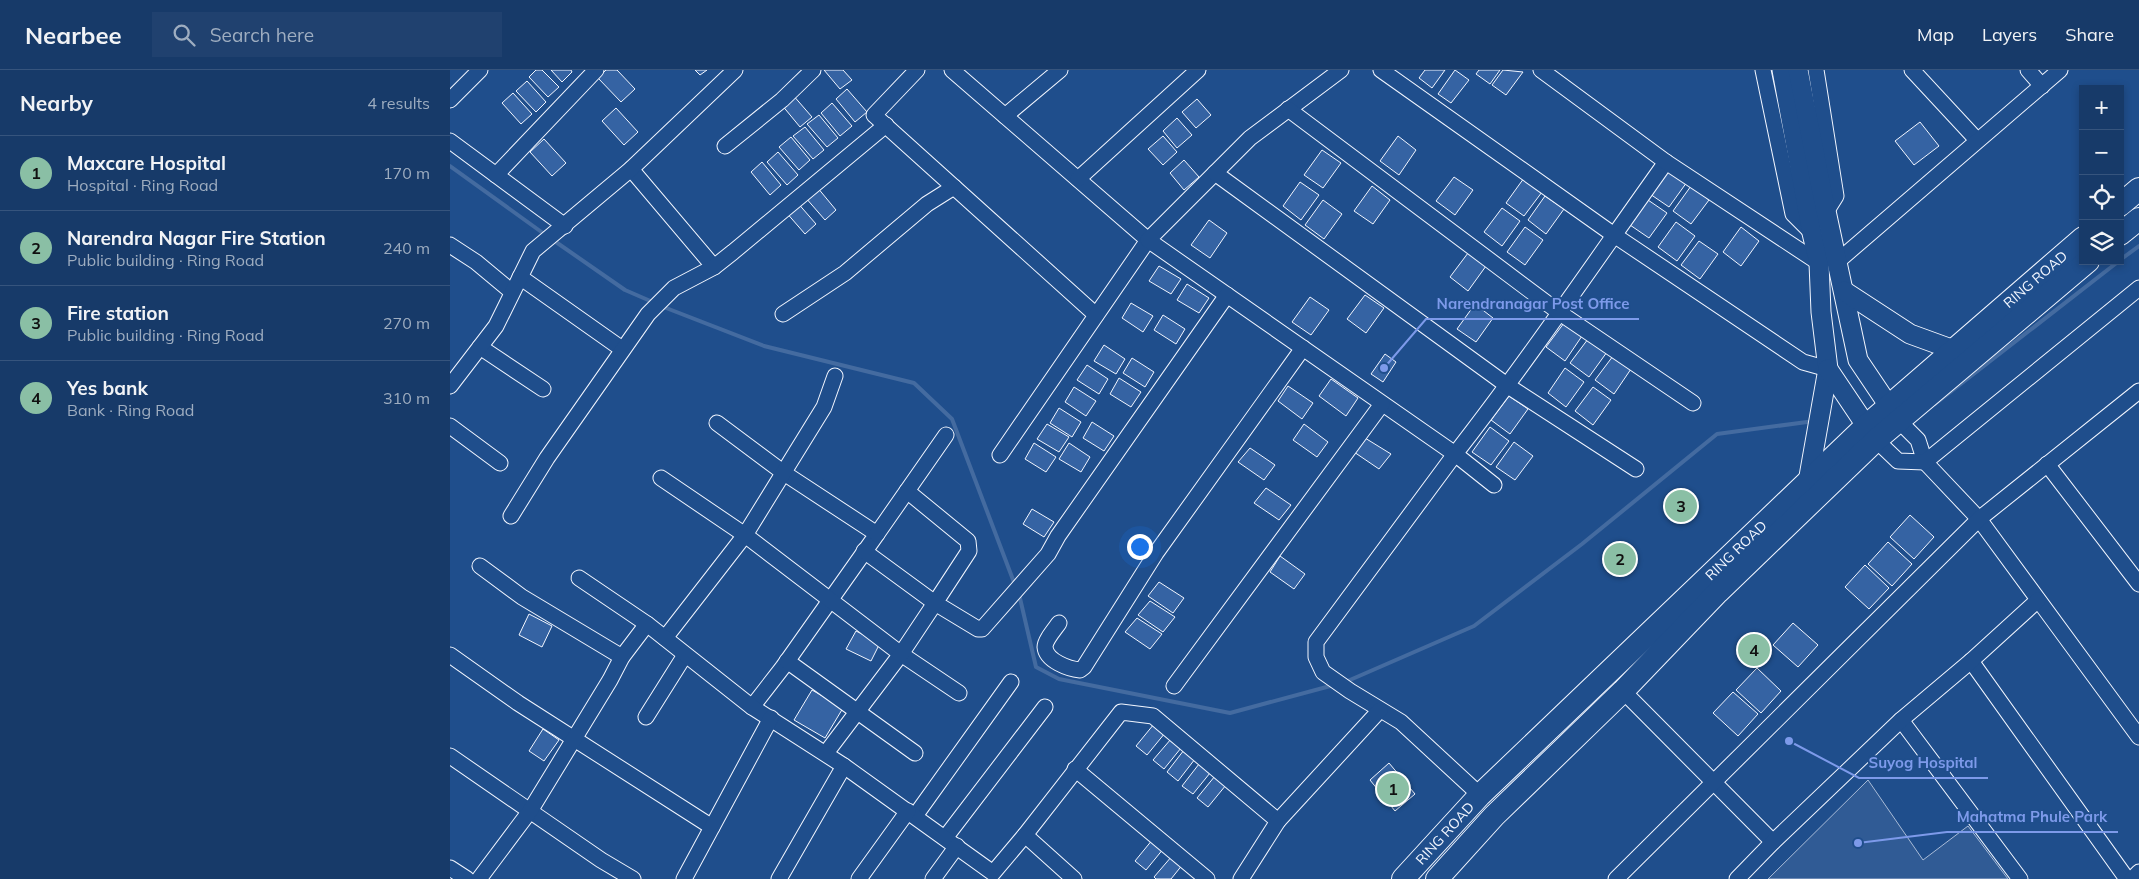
<!DOCTYPE html>
<html lang="en">
<head>
<meta charset="utf-8">
<style>
	:root { --surface:#173a69; --page:#20416f; --text:#f1f3f6; --muted:#9eadc0; --line:#36547d; --accent:#8abfa5 }
	body { margin:0; font-family:Mulish,sans-serif; background:var(--page); color:var(--text) }
	.controls { position:absolute; right:15px; top:15px; display:grid; overflow:hidden; border-radius:0px; box-shadow:0 2px 8px #0003 }
	.controls button { width:45px; height:45px; display:grid; place-items:center; padding:0; border:0; border-bottom:1px solid var(--line); background:var(--surface); color:var(--text); font:25px sans-serif }
	.you { position:absolute; left:689px; top:476px; width:18px; height:18px; margin:-12px; border:4px solid #fff; border-radius:50%; background:#1a73e8; box-shadow:0 0 0 8px #1a73e833 }
	.badge { display:grid; place-items:center; width:32px; height:32px; border-radius:50%; background:var(--accent); color:#111; font-size:16px; font-weight:700 }
	.pin { position:absolute; translate:-50% -50%; border:2px solid #fff; box-shadow:0 1px 5px #0006 }
	.list { margin:0; padding:0; list-style:none }
	h2 { display:flex; justify-content:space-between; align-items:center; height:65px; margin:0; padding:0 20px; font-size:21px }
	h2 small { font-size:16px; font-weight:400; color:var(--muted) }
	.list li { display:grid; grid-template-columns:32px 1fr auto; gap:15px; align-items:center; box-sizing:border-box; height:75px; padding:0 20px; border-top:1px solid var(--line) }
	.list b { display:block; font-size:19px; white-space:nowrap }
	.list p { margin:0; font-size:16px; white-space:nowrap; color:var(--muted) }
	.list em { font-size:16px; font-style:normal; color:var(--muted) }
	.icon { flex:none; width:28px; height:28px; fill:none; stroke:currentColor; stroke-width:2; stroke-linecap:round; stroke-linejoin:round }
	.map { position:relative; flex:none; width:1689px; height:809px; overflow:hidden }
	header { display:flex; align-items:center; gap:30px; box-sizing:border-box; height:70px; padding:0 25px; background:var(--surface); border-bottom:1px solid var(--line) }
	header strong { font-size:24px }
	nav { display:flex; gap:28px; margin-inline-start:auto; font-size:18px }
	.search { width:350px; height:45px; background:var(--page); display:flex; align-items:center; gap:12px; box-sizing:border-box; padding:0 18px; border-radius:0px; color:var(--muted); font-size:19px }
	main { display:flex }
	aside { flex:1; background:var(--surface) }
	.map>svg:first-child { display:block }
	.built { fill:#305b95; stroke:#a8bbd7 }
	.lines { fill:none; stroke-linecap:round; stroke-linejoin:round }
	.stream { stroke:#446ba0; stroke-width:4 }
	.building { fill:#3563a3; stroke:#f2f6ff }
	.minor-casing { stroke:#f2f6ff; stroke-width:17 }
	.major-casing { stroke:#f2f6ff; stroke-width:21 }
	.highway-casing { stroke:#f2f6ff; stroke-width:24 }
	.minor { stroke:#1f4e8c; stroke-width:15 }
	.major { stroke:#1f4e8c; stroke-width:19 }
	.highway { stroke:#1f4e8c; stroke-width:22 }
	.labels { text-anchor:middle; dominant-baseline:central; stroke-width:4; stroke-linejoin:round; paint-order:stroke }
	.street-label { font-size:14px; fill:#f2f6ff; stroke:#1f4e8c }
	.leader { fill:none; stroke:#7d9aea; stroke-width:2 }
	.callout-dot { fill:#7d9aea; stroke:#1f4e8c; stroke-width:2 }
	.callout-label { font-size:15px; text-anchor:middle; font-weight:bold; fill:#7d9aea; stroke:#1f4e8c; stroke-width:4; stroke-linejoin:round; paint-order:stroke }
</style>
</head>
<body>
<header>
<strong>Nearbee</strong>
<div class="search"><svg class="icon" aria-label="search" viewBox="0 0 24 24"><circle cx="10" cy="10" r="6"/><path d="M15 15l6 6"/></svg>Search here</div>
<nav><a>Map</a><a>Layers</a><a>Share</a></nav>
</header>
<main>
<aside>
<h2>Nearby<small>4 results</small></h2>
<ul class="list">
<li><span class="badge">1</span><div><b>Maxcare Hospital</b><p>Hospital · Ring Road</p></div><em>170 m</em></li>
<li><span class="badge">2</span><div><b>Narendra Nagar Fire Station</b><p>Public building · Ring Road</p></div><em>240 m</em></li>
<li><span class="badge">3</span><div><b>Fire station</b><p>Public building · Ring Road</p></div><em>270 m</em></li>
<li><span class="badge">4</span><div><b>Yes bank</b><p>Bank · Ring Road</p></div><em>310 m</em></li>
</ul>
</aside>
<div class="map">
<svg width="1689" height="809" viewBox="0 0 1689 809">
	<rect width="100%" height="100%" fill="#1f4e8c"/>
	<polygon class="built" points="1418,710 1473,790 1518,756 1558,809 1318,809"/>
	<g class="lines">
		<g class="stream">
			<polyline points="0,96 97,166"/>
			<polyline points="103,170 175,220 205,233"/>
			<polyline points="1670,190 1689,176"/>
			<polyline points="211,236 314,276 464,313 502,349 565,515"/>
			<polyline points="1485,334 1669,191"/>
			<polyline points="569,524 586,597 609,609 780,643 884,615"/>
			<polyline points="893,613 1024,556 1132,474 1267,364 1357,352"/>
		</g>
	</g>
	<g class="building">
		<polygon points="86,0 92,0 109,17 98,27 79,7"/>
		<polygon points="101,0 121,0 122,2 112,12"/>
		<polygon points="156,0 167,0 185,19 171,32 148,8"/>
		<polygon points="245,0 257,0 250,5"/>
		<polygon points="374,0 393,0 402,10 390,19"/>
		<polygon points="975,0 995,0 982,18 969,8"/>
		<polygon points="1005,0 1019,10 1001,33 988,24"/>
		<polygon points="1029,0 1050,0 1040,14 1026,4"/>
		<polygon points="1053,0 1073,2 1056,25 1042,15"/>
		<polygon points="77,11 96,32 86,42 66,21"/>
		<polygon points="397,19 417,42 405,52 386,29"/>
		<polygon points="63,23 82,44 71,54 52,33"/>
		<polygon points="342,24 362,47 350,57 331,34"/>
		<polygon points="747,29 761,45 746,58 732,42"/>
		<polygon points="382,33 402,56 390,66 371,43"/>
		<polygon points="166,38 188,62 174,75 152,51"/>
		<polygon points="369,45 388,68 377,77 357,54"/>
		<polygon points="727,48 742,65 727,78 713,61"/>
		<polygon points="1470,52 1489,76 1464,95 1445,71"/>
		<polygon points="355,57 374,80 363,89 343,66"/>
		<polygon points="713,66 727,82 713,95 698,79"/>
		<polygon points="948,66 966,80 949,105 930,91"/>
		<polygon points="341,67 360,90 349,100 329,77"/>
		<polygon points="94,69 116,93 102,106 80,82"/>
		<polygon points="872,80 891,93 873,118 854,105"/>
		<polygon points="328,82 348,105 337,115 317,92"/>
		<polygon points="734,90 749,107 734,120 720,103"/>
		<polygon points="312,92 331,115 320,125 301,102"/>
		<polygon points="1218,99 1237,112 1219,137 1200,124"/>
		<polygon points="1004,107 1023,120 1005,145 986,131"/>
		<polygon points="1074,108 1092,122 1074,146 1056,133"/>
		<polygon points="850,112 869,125 851,150 833,136"/>
		<polygon points="922,116 940,130 923,154 904,141"/>
		<polygon points="1241,116 1259,130 1241,154 1223,141"/>
		<polygon points="367,117 386,140 375,150 355,127"/>
		<polygon points="1095,126 1114,139 1096,164 1078,150"/>
		<polygon points="873,130 892,144 874,169 855,155"/>
		<polygon points="1198,130 1217,143 1199,168 1180,155"/>
		<polygon points="346,131 366,154 355,164 335,141"/>
		<polygon points="1052,138 1070,151 1052,176 1034,162"/>
		<polygon points="759,150 777,163 760,188 741,175"/>
		<polygon points="1226,152 1245,166 1227,191 1208,177"/>
		<polygon points="1075,157 1093,170 1075,195 1057,182"/>
		<polygon points="1291,157 1309,171 1291,196 1273,182"/>
		<polygon points="1249,171 1268,184 1250,209 1231,195"/>
		<polygon points="1018,183 1036,196 1018,221 1000,207"/>
		<polygon points="709,196 731,209 721,224 699,211"/>
		<polygon points="737,214 759,228 749,243 727,230"/>
		<polygon points="915,225 934,238 916,263 897,249"/>
		<polygon points="860,227 879,240 861,265 842,252"/>
		<polygon points="681,233 703,246 693,262 672,248"/>
		<polygon points="1025,234 1043,248 1026,272 1007,259"/>
		<polygon points="713,245 735,259 726,274 704,260"/>
		<polygon points="1114,253 1132,266 1115,291 1096,277"/>
		<polygon points="1138,269 1157,282 1139,307 1120,293"/>
		<polygon points="654,275 675,289 666,304 644,291"/>
		<polygon points="935,284 946,292 933,312 921,304"/>
		<polygon points="1163,286 1181,299 1164,324 1145,310"/>
		<polygon points="682,288 704,302 695,317 673,303"/>
		<polygon points="637,295 658,309 649,324 627,310"/>
		<polygon points="1115,298 1134,312 1116,337 1098,323"/>
		<polygon points="669,308 691,322 681,337 660,324"/>
		<polygon points="881,309 908,328 896,346 869,326"/>
		<polygon points="838,316 863,333 852,349 828,331"/>
		<polygon points="624,317 646,331 636,346 615,332"/>
		<polygon points="1143,317 1161,330 1143,355 1125,341"/>
		<polygon points="1059,326 1078,339 1060,364 1041,350"/>
		<polygon points="609,338 631,352 622,367 600,353"/>
		<polygon points="642,352 664,366 654,381 633,368"/>
		<polygon points="597,354 619,367 609,382 587,369"/>
		<polygon points="854,354 878,372 867,387 843,370"/>
		<polygon points="1040,357 1059,371 1041,395 1022,382"/>
		<polygon points="915,368 941,384 929,399 904,382"/>
		<polygon points="1064,372 1083,386 1065,410 1046,397"/>
		<polygon points="584,373 606,387 596,402 575,389"/>
		<polygon points="619,373 640,387 631,402 609,389"/>
		<polygon points="800,378 825,395 814,410 788,392"/>
		<polygon points="816,418 841,435 829,450 804,433"/>
		<polygon points="582,439 604,452 594,467 573,454"/>
		<polygon points="1460,445 1484,467 1464,489 1440,467"/>
		<polygon points="1438,472 1462,494 1442,516 1418,494"/>
		<polygon points="830,486 855,504 844,519 820,502"/>
		<polygon points="1415,495 1439,518 1419,539 1395,517"/>
		<polygon points="709,512 734,528 723,543 698,526"/>
		<polygon points="700,531 725,547 713,562 688,545"/>
		<polygon points="79,544 102,556 92,577 69,565"/>
		<polygon points="687,548 712,564 700,579 675,562"/>
		<polygon points="1343,553 1368,575 1348,597 1323,575"/>
		<polygon points="406,561 430,573 421,591 396,579"/>
		<polygon points="1307,598 1331,621 1311,643 1286,620"/>
		<polygon points="362,620 393,638 375,668 344,650"/>
		<polygon points="1283,622 1308,644 1288,666 1263,643"/>
		<polygon points="704,654 715,663 697,685 686,676"/>
		<polygon points="93,659 109,670 94,691 79,681"/>
		<polygon points="721,669 731,678 714,699 703,690"/>
		<polygon points="734,680 745,689 728,711 717,702"/>
		<polygon points="939,693 965,724 945,741 920,710"/>
		<polygon points="749,694 760,703 743,724 732,716"/>
		<polygon points="765,706 776,715 758,737 747,728"/>
		<polygon points="703,769 714,778 696,800 685,791"/>
		<polygon points="722,786 733,794 721,809 706,809 704,807"/>
	</g>
	<g class="lines">
		<defs>
			<g id="minor">
				<polyline points="467,0 424,45 646,245"/>
				<polyline points="502,0 698,170 550,385"/>
				<path d="M 891,0 L 800,68 L 698,170 L 1005,384 C 1079,289 1146,190 1216,92"/>
				<polyline points="931,0 1164,165 1353,292 1378,299"/>
				<polyline points="1091,0 1216,92 1369,193"/>
				<polyline points="1313,0 1343,144 1362,163"/>
				<polyline points="1366,0 1386,126 1376,142"/>
				<polyline points="1462,0 1527,70"/>
				<polyline points="1578,0 1592,16"/>
				<polyline points="0,30 30,0"/>
				<polyline points="838,39 1110,243 1243,333"/>
				<polyline points="555,46 610,0"/>
				<polyline points="0,71 115,156"/>
				<polyline points="275,76 332,30 363,0"/>
				<polyline points="181,99 264,197"/>
				<polyline points="765,103 1058,316 1186,399"/>
				<polyline points="46,105 146,0"/>
				<polyline points="628,109 748,0"/>
				<polyline points="0,175 26,192 62,222"/>
				<polyline points="1388,191 1610,0"/>
				<polyline points="70,207 172,279"/>
				<polyline points="333,244 395,203 477,134 504,117"/>
				<polyline points="30,277 93,319"/>
				<polyline points="0,316 46,256 83,181 181,99 285,0"/>
				<polyline points="1449,351 1468,370 1475,392 1529,449 1689,667"/>
				<polyline points="267,353 334,403 427,464 333,597 302,637"/>
				<polyline points="0,356 50,393"/>
				<polyline points="1426,370 1448,391 1475,392 1689,218"/>
				<polyline points="1597,394 1689,514"/>
				<polyline points="211,408 295,465 451,584 509,623"/>
				<polyline points="457,421 518,471 519,481 485,533 528,559 532,559 598,484 608,466 777,225"/>
				<polyline points="61,446 97,388 198,244 224,218 264,197 283,182 436,55"/>
				<polyline points="427,464 496,365"/>
				<polyline points="30,496 72,527 172,587"/>
				<polyline points="129,508 197,554"/>
				<path d="M 609,553 C 605,559 595,570 595,577 C 596,591 619,599 630,600 L 634,597 L 706,483 L 853,278"/>
				<polyline points="215,568 295,465 374,337 385,306"/>
				<polyline points="0,585 68,633 262,757"/>
				<polyline points="337,591 465,683"/>
				<polyline points="1521,591 1677,809"/>
				<polyline points="724,616 932,334"/>
				<polyline points="1173,621 1323,772"/>
				<polyline points="196,647 235,585"/>
				<polyline points="1451,650 1570,809"/>
				<polyline points="376,683 451,584 485,533 414,481"/>
				<polyline points="0,686 151,790 183,809"/>
				<polyline points="625,699 757,809"/>
				<polyline points="1030,725 951,652 900,621 873,602 866,587 866,572 1005,384 1044,415"/>
				<polyline points="465,746 561,612"/>
				<polyline points="575,765 671,642 703,646 828,751"/>
				<polyline points="495,768 595,637"/>
				<polyline points="0,798 17,809"/>
				<polyline points="29,809 80,741 160,610 172,587 197,554 302,637 394,696 543,803 575,765 624,809"/>
				<polyline points="234,809 321,648"/>
				<polyline points="329,809 394,696"/>
				<polyline points="409,809 458,741"/>
				<polyline points="483,809 507,776"/>
				<polyline points="791,809 828,751 930,640"/>
				<polyline points="1166,809 1529,449 1689,321"/>
				<polyline points="1287,809 1323,772 1451,650 1521,591 1588,530"/>
				<polyline points="1682,809 1689,802"/>
			</g>
			<g id="major">
				<polyline points="1332,0 1362,163 1369,193 1371,242 1378,299 1358,412"/>
				<polyline points="1348,0 1373,127 1408,290 1447,348"/>
				<polyline points="1394,221 1460,264 1504,280"/>
				<polyline points="1378,299 1423,366"/>
			</g>
			<g id="highway">
				<polyline points="1670,135 1689,119"/>
				<polyline points="1670,164 1689,149"/>
				<path id="s1" d="M 953,809 L 1030,725 L 1416,356 L 1633,168"/>
				<polyline points="987,809 1044,746 1173,621 1268,522 1426,370 1638,191"/>
			</g>
		</defs>
		<use href="#minor" class="minor-casing"/>
		<use href="#major" class="major-casing"/>
		<use href="#highway" class="highway-casing"/>
		<use href="#minor" class="minor"/>
		<use href="#major" class="major"/>
		<use href="#highway" class="highway"/>
	</g>
	<g class="labels">
		<g class="street-label">
			<text stroke="none"><textPath href="#s1" startOffset="872">RING ROAD</textPath></text>
			<text stroke="none"><textPath href="#s1" startOffset="468">RING ROAD</textPath></text>
			<text stroke="none"><textPath href="#s1" startOffset="62">RING ROAD</textPath></text>
		</g>
	</g>
	<path class="leader" d="M934 298L976 249H1189M1339 671L1409 708H1538M1408 773L1497 762H1668"/>
	<g class="callout-dot">
		<circle cx="934" cy="298" r="5"/>
		<circle cx="1339" cy="671" r="5"/>
		<circle cx="1408" cy="773" r="5"/>
	</g>
	<g class="callout-label">
		<text x="1083" y="239">Narendranagar Post Office</text>
		<text x="1473" y="698">Suyog Hospital</text>
		<text x="1582" y="752">Mahatma Phule Park</text>
	</g>
</svg>
<div class="controls">
<button>+</button>
<button>−</button>
<button><svg class="icon" aria-label="locate" viewBox="0 0 24 24"><circle cx="12" cy="12" r="6"/><path d="M12 2v4M12 18v4M2 12h4M18 12h4"/></svg></button>
<button><svg class="icon" aria-label="layers" viewBox="0 0 24 24"><path d="M12 4l9 5-9 5-9-5zM3 14l9 5 9-5"/></svg></button>
</div>
<div class="you"></div>
<div class="pin badge" style="left:943px;top:719px">1</div>
<div class="pin badge" style="left:1170px;top:489px">2</div>
<div class="pin badge" style="left:1231px;top:436px">3</div>
<div class="pin badge" style="left:1304px;top:580px">4</div>
</div>
</main>
</body>
</html>
